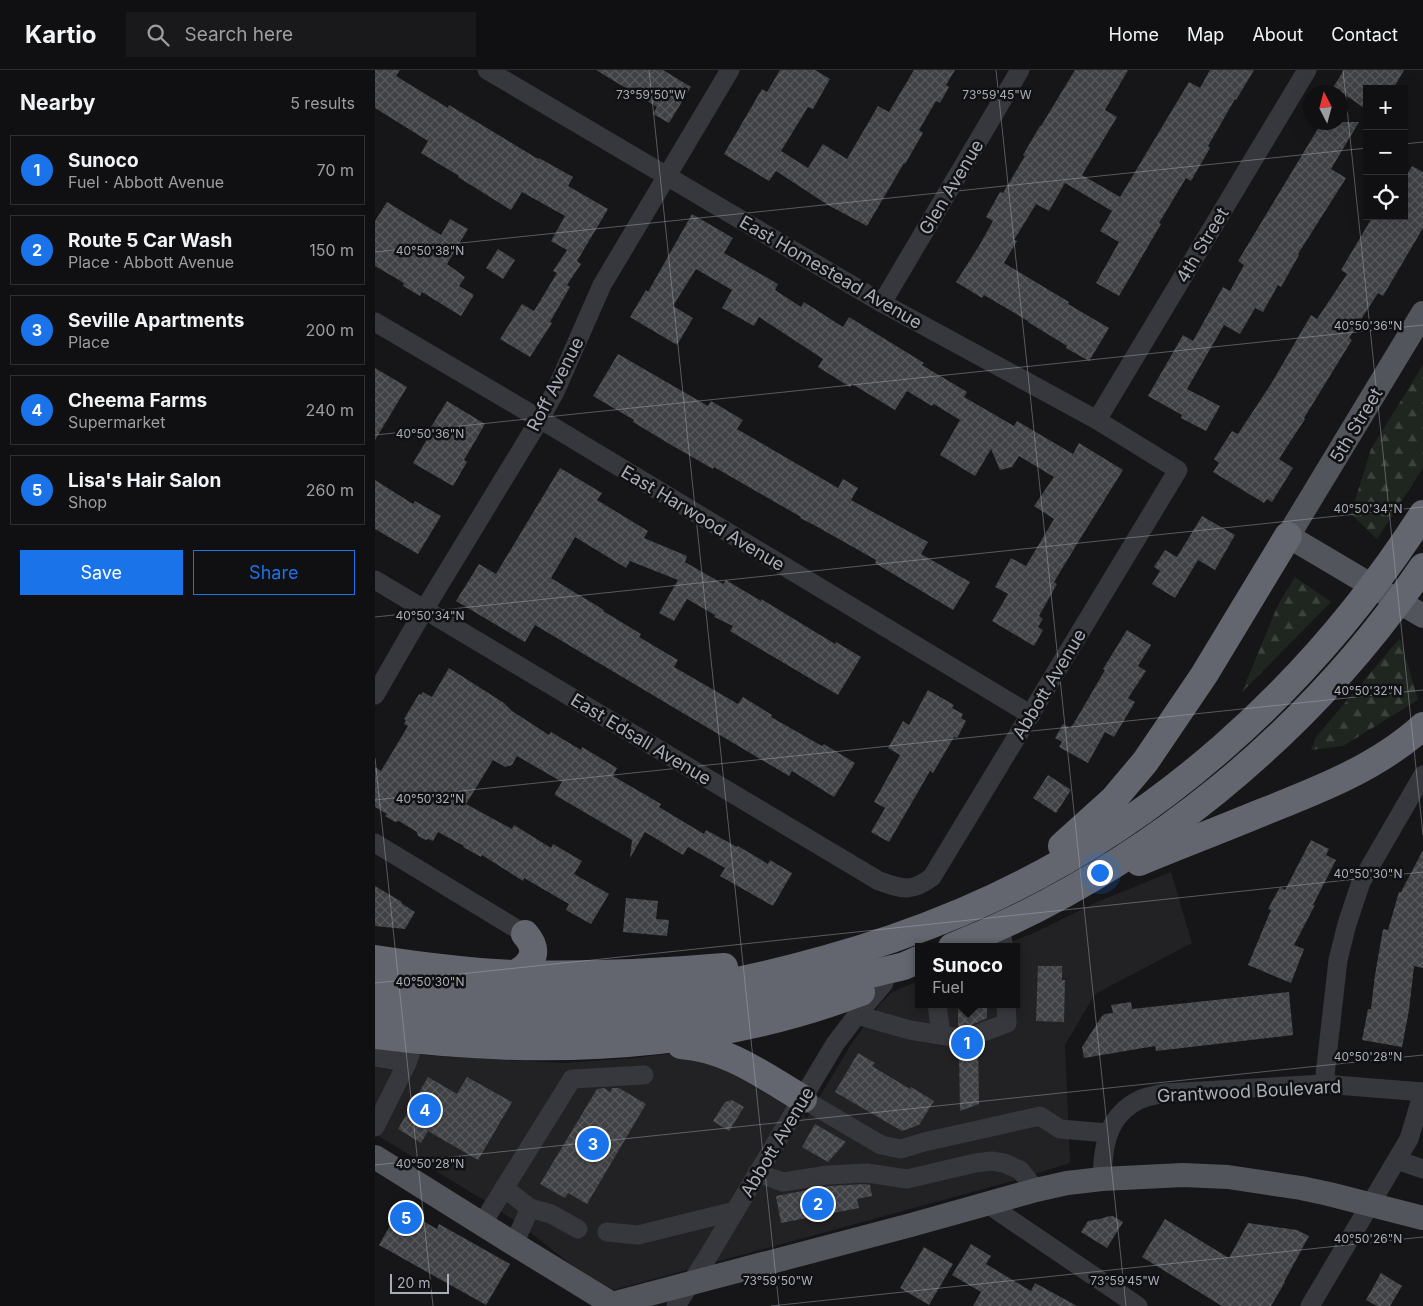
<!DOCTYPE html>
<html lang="en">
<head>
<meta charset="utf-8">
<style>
	:root { --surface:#101012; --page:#19191b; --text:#f1f3f6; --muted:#9c9d9f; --line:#303032; --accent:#1a73e8 }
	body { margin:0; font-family:Inter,sans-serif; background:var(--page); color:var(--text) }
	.controls { position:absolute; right:15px; top:15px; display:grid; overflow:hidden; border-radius:0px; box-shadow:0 5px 20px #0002 }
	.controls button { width:45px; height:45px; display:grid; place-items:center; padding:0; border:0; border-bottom:1px solid var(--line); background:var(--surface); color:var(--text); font:25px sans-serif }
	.compass { position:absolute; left:928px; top:15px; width:45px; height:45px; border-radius:50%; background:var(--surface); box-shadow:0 5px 20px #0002; rotate:354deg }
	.scale { position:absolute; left:15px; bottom:12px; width:59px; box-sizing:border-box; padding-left:5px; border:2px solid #a8adb8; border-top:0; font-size:14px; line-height:18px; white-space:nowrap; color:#a8adb8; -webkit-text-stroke:4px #111113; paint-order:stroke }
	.you { position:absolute; left:724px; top:802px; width:18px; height:18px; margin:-12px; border:4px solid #fff; border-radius:50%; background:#1a73e8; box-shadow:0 0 0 8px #1a73e833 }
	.badge { display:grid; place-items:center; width:32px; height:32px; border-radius:50%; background:var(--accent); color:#fff; font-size:16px; font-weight:700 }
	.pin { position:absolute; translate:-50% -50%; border:2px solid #fff; box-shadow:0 1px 5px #0006 }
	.popup { position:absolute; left:540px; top:873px; width:105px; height:65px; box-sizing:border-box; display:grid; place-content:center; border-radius:0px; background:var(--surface); filter:drop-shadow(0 1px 4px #0005); font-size:16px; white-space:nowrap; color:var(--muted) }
	.popup b { font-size:19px; color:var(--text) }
	.popup::after { content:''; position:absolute; left:50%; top:100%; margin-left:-10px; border:10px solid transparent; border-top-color:var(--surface) }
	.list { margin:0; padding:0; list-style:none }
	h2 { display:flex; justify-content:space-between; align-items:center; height:65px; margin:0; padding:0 20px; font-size:21px }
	h2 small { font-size:16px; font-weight:400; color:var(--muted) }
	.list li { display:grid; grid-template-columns:32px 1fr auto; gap:15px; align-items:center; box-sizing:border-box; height:70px; margin:0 10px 10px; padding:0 10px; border:1px solid var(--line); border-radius:0px }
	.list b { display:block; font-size:19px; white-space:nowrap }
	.list p { margin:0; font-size:16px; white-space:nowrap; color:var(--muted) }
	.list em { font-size:16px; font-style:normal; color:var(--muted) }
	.actions { display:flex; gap:10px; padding:15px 20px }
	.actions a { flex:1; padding:11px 0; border:1px solid var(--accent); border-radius:0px; text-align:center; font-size:18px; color:var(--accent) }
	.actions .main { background:var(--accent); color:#fff }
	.icon { flex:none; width:28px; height:28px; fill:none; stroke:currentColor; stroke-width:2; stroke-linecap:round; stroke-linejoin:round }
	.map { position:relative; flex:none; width:1048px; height:1236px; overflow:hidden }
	header { display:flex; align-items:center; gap:30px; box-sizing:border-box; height:70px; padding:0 25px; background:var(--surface); border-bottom:1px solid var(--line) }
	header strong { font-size:24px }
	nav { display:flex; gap:28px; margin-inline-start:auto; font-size:18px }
	.search { width:350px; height:45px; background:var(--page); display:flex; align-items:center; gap:12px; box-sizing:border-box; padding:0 18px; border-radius:0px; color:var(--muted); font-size:19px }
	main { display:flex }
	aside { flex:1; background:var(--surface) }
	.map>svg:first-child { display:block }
	.built { fill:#222225 }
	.forest { fill:url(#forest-firs) }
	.building { fill:url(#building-cross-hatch) }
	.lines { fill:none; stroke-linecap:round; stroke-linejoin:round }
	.minor { stroke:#37383d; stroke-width:19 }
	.major { stroke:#53555c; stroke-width:24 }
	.highway { stroke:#63666e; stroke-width:28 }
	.ticks { fill:none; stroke:#a8adb8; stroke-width:1; stroke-opacity:0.45 }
	.labels { text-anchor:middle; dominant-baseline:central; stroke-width:5; stroke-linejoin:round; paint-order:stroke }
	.street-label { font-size:18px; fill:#a8adb8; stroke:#111113 }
	.ticks-label { font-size:12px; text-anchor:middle; fill:#a8adb8; stroke:#111113; stroke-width:5; stroke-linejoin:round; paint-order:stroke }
</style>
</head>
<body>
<header>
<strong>Kartio</strong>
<div class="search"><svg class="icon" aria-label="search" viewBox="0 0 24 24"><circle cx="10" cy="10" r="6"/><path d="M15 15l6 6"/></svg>Search here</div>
<nav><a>Home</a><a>Map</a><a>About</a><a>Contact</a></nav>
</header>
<main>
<aside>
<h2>Nearby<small>5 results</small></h2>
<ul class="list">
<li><span class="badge">1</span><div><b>Sunoco</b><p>Fuel · Abbott Avenue</p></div><em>70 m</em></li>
<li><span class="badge">2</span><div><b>Route 5 Car Wash</b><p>Place · Abbott Avenue</p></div><em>150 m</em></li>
<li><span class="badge">3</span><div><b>Seville Apartments</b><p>Place</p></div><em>200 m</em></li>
<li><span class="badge">4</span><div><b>Cheema Farms</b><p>Supermarket</p></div><em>240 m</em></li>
<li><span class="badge">5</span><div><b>Lisa's Hair Salon</b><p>Shop</p></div><em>260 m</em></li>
</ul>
<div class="actions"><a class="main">Save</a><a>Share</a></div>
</aside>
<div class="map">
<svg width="1048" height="1236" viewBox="0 0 1048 1236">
	<defs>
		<pattern id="forest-firs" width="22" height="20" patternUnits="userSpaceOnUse" patternTransform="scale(1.25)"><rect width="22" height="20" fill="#1e261f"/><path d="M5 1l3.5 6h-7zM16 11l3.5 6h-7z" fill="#3c433d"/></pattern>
		<pattern id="building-cross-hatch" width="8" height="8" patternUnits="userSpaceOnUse" patternTransform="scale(1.25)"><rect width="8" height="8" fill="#404145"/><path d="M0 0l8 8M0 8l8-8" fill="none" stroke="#595a5e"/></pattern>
	</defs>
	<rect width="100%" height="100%" fill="#161618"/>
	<polygon class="built" points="796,802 817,873 720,924 690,975 695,1093 634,1112 231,1222 146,1155 107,1129 0,1064 0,978 38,984 74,987 189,993 258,988 313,981 356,1003 432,1048 477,973 505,934 517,922 543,911 543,934 641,934 641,877 624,877 663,861 722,832"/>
	<g class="forest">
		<polygon points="1048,295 1048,398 1002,469 976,444 996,379"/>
		<polygon points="920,507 956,532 867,622 903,535"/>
		<polygon points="1025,568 1043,630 968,676 936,680 941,667"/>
	</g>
	<g class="building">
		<polygon points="0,0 25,0 21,6 73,38 74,35 163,89 164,88 198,107 193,116 233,139 202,191 206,194 192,215 195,217 175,252 177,253 155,287 125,269 147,234 159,241 182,203 178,201 192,180 176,171 190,146 147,122 136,140 83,107 84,106 46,83 53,71 0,38"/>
		<polygon points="221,0 288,0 316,17 294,53 278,44 282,37"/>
		<polygon points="405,0 440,0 455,9 438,39 433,37 406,81 433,98 448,74 472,89 503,36 514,42 539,0 580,0 571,15 574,17 565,33 561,31 544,60 548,63 530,94 529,93 492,156 453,135 401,101 394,111 349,84 387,19 392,22"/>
		<polygon points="700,0 753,0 730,40 742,47 707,105 745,127 814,12 825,18 835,0 879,0 861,30 860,29 833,76 835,78 816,111 811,108 784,153 786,154 744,226 721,213 744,172 725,161 737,141 690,113 674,141 661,134 639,170 642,171 629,193 694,232 693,234 734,258 714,291 691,278 692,276 653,252 653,251 609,225 607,228 581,212 604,176 618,151 611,147 625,122 628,123 650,86 648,85 665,56 666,56"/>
		<polygon points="969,0 1029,0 1018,19 992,19 992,40 966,22 957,19"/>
		<polygon points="947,52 984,52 956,99 971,108 923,184 924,185 906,217 903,215 888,242 880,238 865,264 849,255 812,319 845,336 831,361 806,348 807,345 773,326 808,265 818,271 848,217 855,221 869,195 863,191"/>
		<polygon points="1037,96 1048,102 1048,158 1008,226 1003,223 974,268 977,270 929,348 930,349 904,389 918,398 897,432 892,429 889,433 838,402 844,393 839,389 857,361 863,364 896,314 936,245 942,249 972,204 966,200 998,146 1029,146 1029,109"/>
		<polygon points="12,132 66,165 75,149 93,159 72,194 90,207 84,216 99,225 86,246 47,222 45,226 28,216 29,213 0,196 0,151"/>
		<polygon points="317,144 358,168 349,183 403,214 400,220 426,237 429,232 468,257 474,247 549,293 547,295 592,322 589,327 639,356 642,351 698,384 704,373 748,400 705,469 679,512 682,514 664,546 668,549 663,557 668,560 659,576 617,551 633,524 620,517 636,488 651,496 679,449 659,436 679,407 644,386 637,397 625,400 616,379 600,406 565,385 585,350 559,334 557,336 532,321 520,340 477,314 475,317 443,297 448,289 384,247 379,256 347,238 357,220 321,199 298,236 318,248 302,275 255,247 271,220 273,222"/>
		<polygon points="123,179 140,190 128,209 111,198"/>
		<polygon points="243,284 333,336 336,331 368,350 362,359 463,418 468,409 483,418 476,430 553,472 546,484 595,512 578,540 500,493 501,490 439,455 425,448 426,447 339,397 338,399 298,376 258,352 259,350 218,326"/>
		<polygon points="0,298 32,317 0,370"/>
		<polygon points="72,331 110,354 89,390 92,392 78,416 38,393 58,359 56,357"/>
		<polygon points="185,398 227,423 222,430 273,461 269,468 312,486 310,492 348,514 351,510 386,531 386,529 460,574 461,572 486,587 463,625 355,561 358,556 339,547 340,545 312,529 299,551 284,543 303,510 255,491 251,498 200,467 176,508 229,540 228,541 266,564 264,567 303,590 299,597 363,634 368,627 397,645 396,647 447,676 449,674 480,693 459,727 417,701 414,706 160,555 150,572 81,531 104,494 121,504"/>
		<polygon points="0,410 38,434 40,431 66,446 43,484 0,459"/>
		<polygon points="827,446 860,465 840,500 823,490 800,528 777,514 785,501 779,497 790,480 802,487"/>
		<polygon points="752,560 776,575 763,596 771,601 753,628 760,632 739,667 730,662 713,693 684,677 687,672 680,668 688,654 695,658 699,653 730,600 728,599"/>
		<polygon points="74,598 129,633 137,641 174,665 176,662 206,680 207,677 242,698 238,706 286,734 284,737 329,764 331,760 362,777 363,776 393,794 395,790 417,803 398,836 345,806 350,798 313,777 308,785 270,762 255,788 257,770 180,725 180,723 187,712 142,686 137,695 130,697 118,690 91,734 137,759 139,755 176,778 178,774 207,791 199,804 234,824 216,854 191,840 194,834 149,808 148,811 107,785 106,787 88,777 89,776 63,762 58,771 53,769 51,770 43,766 42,762 24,751 20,752 10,746 12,744 0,737 0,697 6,701 33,656 29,654 31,650 29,649 44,624 46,625 48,622 57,627"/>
		<polygon points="553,620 579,635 577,638 588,644 586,648 591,651 582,668 579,667 558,703 555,701 514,772 496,762 510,738 499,732 525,685 513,678 528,651 534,655"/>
		<polygon points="673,705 696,720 681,743 658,728"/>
		<polygon points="936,770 954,779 951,785 961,790 938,835 940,835 919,875 929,879 916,913 873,895 896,840 893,839 905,817 910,820"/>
		<polygon points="1048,780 1048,898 1039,896 1034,940 1027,977 987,970 993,939 996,939 1000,905 1008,859 1013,860 1024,822 1026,822"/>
		<polygon points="0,816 27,832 26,833 40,842 30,859 0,856"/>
		<polygon points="251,828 283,831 281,849 294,850 292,866 248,862"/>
		<polygon points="663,896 687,896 687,910 690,910 689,952 661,951"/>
		<polygon points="914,922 918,965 781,981 780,976 709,988 707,977 727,946 730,944 738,943 736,935 756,932 757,939"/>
		<polygon points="583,934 612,934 612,948 599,954 595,957 592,961 583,956"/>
		<polygon points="595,971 596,973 603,975 604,1034 585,1041 584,979 588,978 592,975"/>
		<polygon points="483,983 500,993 497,996 535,1019 536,1017 559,1031 544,1055 527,1061 460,1022"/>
		<polygon points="53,1007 82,1024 92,1007 137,1032 103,1090 53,1061 46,1073 23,1059"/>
		<polygon points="229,1018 235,1022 237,1018 244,1018 271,1034 212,1134 193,1123 190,1128 165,1114 222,1019"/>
		<polygon points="357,1030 369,1037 354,1061 338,1051 350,1032"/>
		<polygon points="440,1054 471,1072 453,1092 427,1077"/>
		<polygon points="491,1114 495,1115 497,1126 482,1129 484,1138 406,1153 401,1126 454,1116"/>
		<polygon points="25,1138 62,1159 64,1154 135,1194 111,1235 4,1175"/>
		<polygon points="738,1146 748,1152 732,1178 706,1162 713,1151 729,1148 730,1147"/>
		<polygon points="790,1149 854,1188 873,1153 922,1160 934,1166 909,1212 910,1212 896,1236 847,1236 767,1187"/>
		<polygon points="596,1174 616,1186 611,1194 656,1221 660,1213 702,1236 598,1236 606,1222 577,1205"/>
		<polygon points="549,1177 578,1194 554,1235 525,1218"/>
		<polygon points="1006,1203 1027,1216 1015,1236 1002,1236 991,1230"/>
	</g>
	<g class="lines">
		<g class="minor">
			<polyline points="507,233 645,0"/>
			<polyline points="0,252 165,349 656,645"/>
			<polyline points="722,350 932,0"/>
			<path d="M 0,510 L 504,811 C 527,819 536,823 557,807 L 803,400 L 722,350 L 507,233 L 112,0"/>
			<polyline points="0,625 49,540 165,349 180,322 227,215 355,0"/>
			<polyline points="0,773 150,864"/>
			<polyline points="625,857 629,877"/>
			<polyline points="562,934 566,965"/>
			<polyline points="482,945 535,960 584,968"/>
			<polyline points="603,964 632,953 631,934"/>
			<polyline points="0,987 13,989 32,993"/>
			<polyline points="949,1014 963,890 972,854 986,812 1048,705"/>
			<polyline points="428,1029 506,1075 526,1079 549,1072 665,1046 685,1059 733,1063"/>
			<polyline points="0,1057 32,993 40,970"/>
			<polyline points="1022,1090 1048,1099"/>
			<polyline points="382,1103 408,1112 453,1105 492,1103 532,1109 600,1093 616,1091 629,1093 645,1100 661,1120"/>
			<path d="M 727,1109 C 728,1075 732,1045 766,1029 C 773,1026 782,1025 789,1023 L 949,1014 L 1048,1022"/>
			<polyline points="129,1118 155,1138 176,1144 203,1159"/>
			<polyline points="611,1133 763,1236"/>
			<polyline points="107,1154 197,1009 269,1005"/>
			<polyline points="232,1162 263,1165 360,1141"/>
			<polyline points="139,1174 155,1138"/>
			<polyline points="301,1236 332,1188 460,974 482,945 509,913"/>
			<polyline points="935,1236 1034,1069 1048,1022"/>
		</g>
		<g class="major">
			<polyline points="1048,243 913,466 1048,546"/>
			<polyline points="0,1087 139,1174 237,1234"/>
			<polyline points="229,1236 536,1155 661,1120 692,1113 727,1109 808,1105 853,1107 926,1118 954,1124 1048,1148"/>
		</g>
		<g class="highway">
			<polyline points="687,776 738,730 770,692 829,605 913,466"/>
			<path d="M 764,792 C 805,775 847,759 888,742 C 944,720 1003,697 1048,656"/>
			<path d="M 577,877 C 767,801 933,665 1048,497"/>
			<path d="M 0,889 C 46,896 93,902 140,904 C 209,906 280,903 349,897"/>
			<path d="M 140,904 C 158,894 165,881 150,864"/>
			<path d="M 0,916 C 79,928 158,933 238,928 C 309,924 380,909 448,890 C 496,877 542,861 587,842 C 778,761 937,617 1048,444"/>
			<path d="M 0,941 C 106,960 223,961 329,942 C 396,930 462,912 529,896 L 543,890"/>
			<path d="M 0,965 C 162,986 332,981 486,922"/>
			<path d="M 306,975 C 352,978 389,1006 428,1029"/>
		</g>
	</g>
	<path class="ticks" d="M 274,0 L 404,1236M 621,0 L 751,1236M 968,0 L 1048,765M 1029,74 L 1048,72M 0,182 L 992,78M 0,365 L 1048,255M 0,547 L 1048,437M 0,688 L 58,1236M 0,730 L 1048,620M 0,913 L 1048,802M 0,1095 L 1048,985M 396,1236 L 1048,1167"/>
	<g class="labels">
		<g class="street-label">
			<text transform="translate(576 117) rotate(-59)">Glen Avenue</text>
			<text transform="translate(827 175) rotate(-59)">4th Street</text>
			<text transform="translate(456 202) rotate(30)">East Homestead Avenue</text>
			<text transform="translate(180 314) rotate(-63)">Roff Avenue</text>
			<text transform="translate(981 355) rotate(-59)">5th Street</text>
			<text transform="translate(328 448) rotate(31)">East Harwood Avenue</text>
			<text transform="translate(674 614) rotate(-59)">Abbott Avenue</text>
			<text transform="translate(266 669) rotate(31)">East Edsall Avenue</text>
			<text transform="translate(874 1021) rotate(-3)">Grantwood Boulevard</text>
			<text transform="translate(402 1072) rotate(-59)">Abbott Avenue</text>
		</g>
	</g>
	<g class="ticks-label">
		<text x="276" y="29">73°59'50"W</text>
		<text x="622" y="29">73°59'45"W</text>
		<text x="55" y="185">40°50'38"N</text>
		<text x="993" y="260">40°50'36"N</text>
		<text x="55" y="368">40°50'36"N</text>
		<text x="993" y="443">40°50'34"N</text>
		<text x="55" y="550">40°50'34"N</text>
		<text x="993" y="625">40°50'32"N</text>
		<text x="55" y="733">40°50'32"N</text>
		<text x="993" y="808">40°50'30"N</text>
		<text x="55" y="916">40°50'30"N</text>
		<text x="993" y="991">40°50'28"N</text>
		<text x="55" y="1098">40°50'28"N</text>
		<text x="993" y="1173">40°50'26"N</text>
		<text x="403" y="1215">73°59'50"W</text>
		<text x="750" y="1215">73°59'45"W</text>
	</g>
</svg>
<div class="controls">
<button>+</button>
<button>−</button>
<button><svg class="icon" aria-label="locate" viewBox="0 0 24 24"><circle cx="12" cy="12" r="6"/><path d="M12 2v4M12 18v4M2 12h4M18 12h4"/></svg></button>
</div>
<svg class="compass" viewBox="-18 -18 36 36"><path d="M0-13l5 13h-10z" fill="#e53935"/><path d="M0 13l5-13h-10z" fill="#9c9d9f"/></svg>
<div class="scale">20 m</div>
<div class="you"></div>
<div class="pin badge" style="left:592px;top:973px">1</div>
<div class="popup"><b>Sunoco</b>Fuel</div>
<div class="pin badge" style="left:443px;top:1134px">2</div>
<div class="pin badge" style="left:218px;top:1074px">3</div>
<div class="pin badge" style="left:50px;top:1040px">4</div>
<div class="pin badge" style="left:31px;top:1148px">5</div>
</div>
</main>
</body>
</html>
